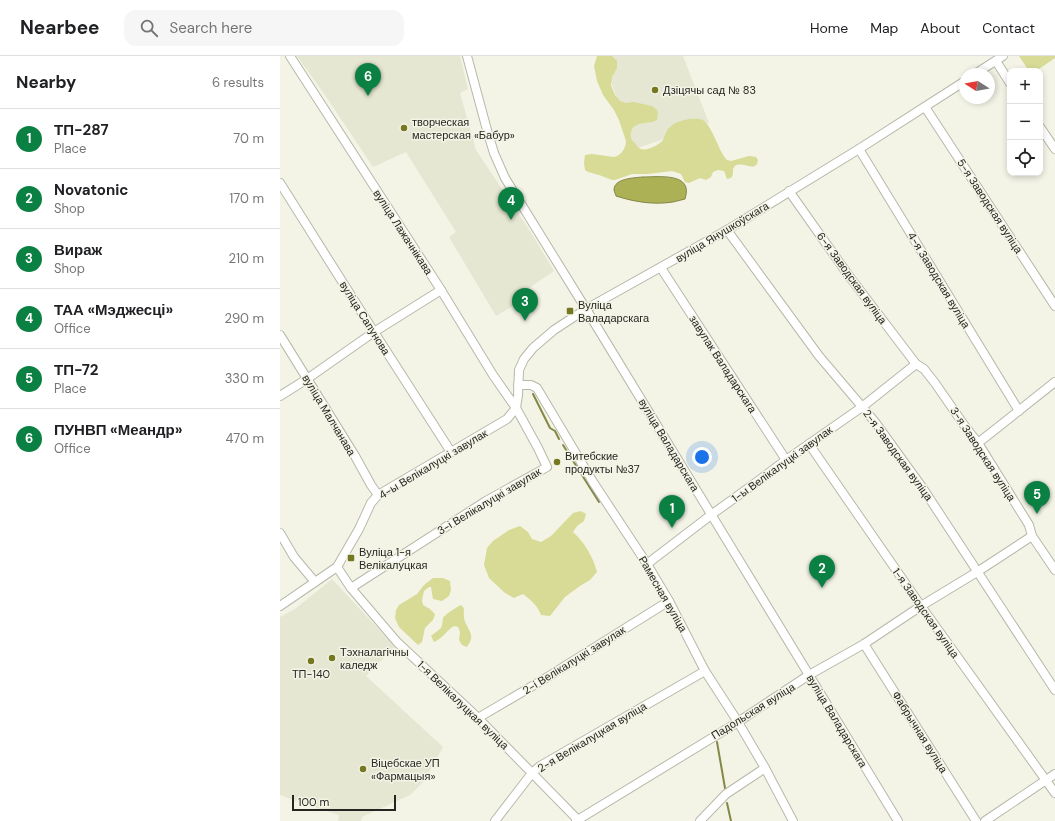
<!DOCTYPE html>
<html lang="en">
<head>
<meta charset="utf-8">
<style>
	:root { --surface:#fff; --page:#f6f6f6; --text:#202124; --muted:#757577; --line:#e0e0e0; --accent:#0b8043 }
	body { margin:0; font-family:"DM Sans",sans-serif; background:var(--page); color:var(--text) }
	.controls { position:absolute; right:12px; top:12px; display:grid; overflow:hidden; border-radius:8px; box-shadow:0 2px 6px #0003 }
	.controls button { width:36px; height:36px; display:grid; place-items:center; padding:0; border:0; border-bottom:1px solid var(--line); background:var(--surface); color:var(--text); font:20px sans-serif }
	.compass { position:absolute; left:679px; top:12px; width:36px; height:36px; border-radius:50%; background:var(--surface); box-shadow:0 2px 6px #0003; rotate:281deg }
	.scale { position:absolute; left:12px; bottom:10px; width:104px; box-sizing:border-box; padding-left:4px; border:2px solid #252621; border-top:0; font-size:11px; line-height:14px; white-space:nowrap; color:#252621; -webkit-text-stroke:3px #f3f4e6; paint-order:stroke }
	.you { position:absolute; left:422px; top:401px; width:14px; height:14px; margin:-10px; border:3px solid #fff; border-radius:50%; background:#1a73e8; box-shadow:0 0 0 6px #1a73e833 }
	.badge { display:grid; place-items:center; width:26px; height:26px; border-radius:50%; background:var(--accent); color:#fff; font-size:13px; font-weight:700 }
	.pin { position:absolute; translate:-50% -33px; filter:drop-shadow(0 1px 2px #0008) }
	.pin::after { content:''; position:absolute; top:21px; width:14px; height:12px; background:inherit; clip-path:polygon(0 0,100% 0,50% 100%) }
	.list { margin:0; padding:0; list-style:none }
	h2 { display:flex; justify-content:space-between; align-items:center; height:52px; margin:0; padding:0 16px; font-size:17px }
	h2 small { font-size:13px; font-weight:400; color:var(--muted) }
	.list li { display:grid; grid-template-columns:26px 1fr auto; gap:12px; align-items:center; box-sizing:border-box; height:60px; padding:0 16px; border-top:1px solid var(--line) }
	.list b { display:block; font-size:15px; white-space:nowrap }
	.list p { margin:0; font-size:13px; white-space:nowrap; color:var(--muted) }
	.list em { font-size:13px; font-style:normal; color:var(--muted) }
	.icon { flex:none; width:22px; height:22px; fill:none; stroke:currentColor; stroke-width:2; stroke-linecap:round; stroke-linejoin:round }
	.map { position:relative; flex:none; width:775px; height:765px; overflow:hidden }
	header { display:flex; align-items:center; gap:24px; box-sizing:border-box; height:56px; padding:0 20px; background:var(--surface); border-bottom:1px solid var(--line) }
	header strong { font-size:19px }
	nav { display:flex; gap:22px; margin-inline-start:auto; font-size:14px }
	.search { width:280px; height:36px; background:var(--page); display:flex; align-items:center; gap:10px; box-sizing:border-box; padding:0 14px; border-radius:12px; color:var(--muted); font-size:15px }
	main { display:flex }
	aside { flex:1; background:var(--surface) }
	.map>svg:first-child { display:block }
	.built { fill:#e5e7d2 }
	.green { fill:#d7db96 }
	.water { fill:#adb156; stroke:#848746 }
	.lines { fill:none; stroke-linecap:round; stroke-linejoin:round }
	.stream { stroke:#848746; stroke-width:2 }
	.minor-casing { stroke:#b7b8aa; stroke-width:10 }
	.minor { stroke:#fff; stroke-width:8 }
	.poi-dot { fill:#757820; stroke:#f3f4e6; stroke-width:1.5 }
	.labels { text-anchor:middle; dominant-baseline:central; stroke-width:3; stroke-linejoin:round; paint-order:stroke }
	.poi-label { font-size:11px; fill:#252621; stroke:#f3f4e6; text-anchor:start }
	.street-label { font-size:11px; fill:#252621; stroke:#f3f4e6 }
</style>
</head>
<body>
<header>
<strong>Nearbee</strong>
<div class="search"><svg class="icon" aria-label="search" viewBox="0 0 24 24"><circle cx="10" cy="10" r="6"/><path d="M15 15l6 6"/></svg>Search here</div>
<nav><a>Home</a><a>Map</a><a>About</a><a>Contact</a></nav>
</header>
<main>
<aside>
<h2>Nearby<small>6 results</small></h2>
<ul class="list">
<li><span class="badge">1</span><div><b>ТП-287</b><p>Place</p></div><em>70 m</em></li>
<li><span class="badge">2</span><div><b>Novatonic</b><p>Shop</p></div><em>170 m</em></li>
<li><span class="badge">3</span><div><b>Вираж</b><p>Shop</p></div><em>210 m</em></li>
<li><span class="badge">4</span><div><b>ТАА «Мэджесці»</b><p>Office</p></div><em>290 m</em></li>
<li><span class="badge">5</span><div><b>ТП-72</b><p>Place</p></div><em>330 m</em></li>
<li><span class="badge">6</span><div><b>ПУНВП «Меандр»</b><p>Office</p></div><em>470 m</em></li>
</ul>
</aside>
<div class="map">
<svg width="775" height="765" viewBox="0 0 775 765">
	<rect width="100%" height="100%" fill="#f3f4e6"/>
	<g class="built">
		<polygon points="17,0 180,0 188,33 180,37 196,94 250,175 274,215 249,232 252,239 216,260 169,181 176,176 126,96 93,111 47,42"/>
		<polygon points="322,0 403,0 429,67 355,93"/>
		<polygon points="52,523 115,591 86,620 163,691 145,724 130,739 82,761 81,765 58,765 59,759 16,745 0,739 0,561 15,553"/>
	</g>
	<g class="green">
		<path d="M 317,0 L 332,0 L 337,5 L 337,12 L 332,21 L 331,29 L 335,39 L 340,45 L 346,47 L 354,46 L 372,50 L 377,54 L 378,57 L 377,64 C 369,69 354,64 351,76 C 350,81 351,84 355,87 C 357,90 358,92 361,93 C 368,95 379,89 383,84 C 385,80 386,74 390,71 C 395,66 403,64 409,63 C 415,63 420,62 424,65 C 433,72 438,94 447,104 L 451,105 L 469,100 L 476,101 L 478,104 C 476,118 463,104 455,110 C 451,113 455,117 451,122 L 447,123 L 444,115 L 438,114 L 433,116 L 431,121 L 426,124 L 420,122 L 409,127 L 405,126 L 401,118 L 392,115 L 368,118 L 352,118 L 335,124 L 332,124 L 319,119 L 308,116 L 305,114 L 304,107 L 305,99 L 312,98 L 334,101 C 341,100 346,92 346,85 L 339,64 L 334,54 L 323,39 L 317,25 L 314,10 Z"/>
		<polygon points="739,0 775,0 775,2 756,15 749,15"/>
		<path d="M 301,455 L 306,458 L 304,465 L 297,470 L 293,476 C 305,487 313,501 317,516 L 310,524 L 300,530 L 285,541 L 270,560 L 261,559 C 257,549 251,544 243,538 L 234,542 L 225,537 L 209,522 L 204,509 L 207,492 L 213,485 L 229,474 L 240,470 L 248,476 L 252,483 L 261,486 L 271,480 L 293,457 Z"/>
		<polygon points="153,522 163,522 170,525 171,534 169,540 162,545 153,543 151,531 149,531 144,535 142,544 143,549 150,553 155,558 153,564 145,572 142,586 138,589 119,571 115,562 116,554 119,549 137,538 144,529"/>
		<path d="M 181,549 C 186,553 183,555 184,561 C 184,567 190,573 191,579 C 192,584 189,587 187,591 L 182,589 L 179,584 L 180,576 L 178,571 L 174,570 C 167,574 162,583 154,586 L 151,580 C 154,577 158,575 161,572 C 163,568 162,566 163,562 C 165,558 177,551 181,549 Z"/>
	</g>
	<path class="water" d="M 362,121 C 379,121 414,116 405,143 C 401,144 397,145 393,146 C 373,149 355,146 336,140 C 336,139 334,135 334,134 C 334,122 355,122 362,121 Z"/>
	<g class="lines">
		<g class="stream">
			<polyline points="253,338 270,372 275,375 279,383"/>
			<polyline points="283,389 319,446"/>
			<polyline points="437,686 445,732"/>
			<polyline points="447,747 451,765"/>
		</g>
		<defs>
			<g id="minor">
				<polyline points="10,0 161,234 213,319 236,352 258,392 267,411 206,445 71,532"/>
				<polyline points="187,0 207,74 214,97 225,122 306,253 618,765"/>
				<polyline points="716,5 730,27"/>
				<polyline points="695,18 723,0"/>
				<polyline points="645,51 775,250"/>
				<polyline points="760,71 775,93"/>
				<polyline points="579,93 739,355"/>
				<polyline points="0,127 94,276 171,396"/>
				<polyline points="509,135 569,220 636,308 644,313 655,327 684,369 698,387 749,469 752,480 775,514"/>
				<polyline points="447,174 539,300 595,366 642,431 775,634"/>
				<polyline points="381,212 506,404"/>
				<polyline points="0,279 75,400 91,429 98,439"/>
				<polyline points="238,329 251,329 257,332 313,426 367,508 389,545 425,615 458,666 485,712 513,765"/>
				<polyline points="0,340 27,323 94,276 161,234"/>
				<polyline points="236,352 238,339 239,314 244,303 253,292 274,274 306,253 447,174 579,93 685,25"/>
				<polyline points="698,387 775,326"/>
				<polyline points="529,388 641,550 775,737"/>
				<polyline points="0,477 14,501 35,526"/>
				<polyline points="367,508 431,459 474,428 506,404 582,351 636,308"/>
				<polyline points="57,511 71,532 117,586 198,662 299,765"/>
				<polyline points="0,550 57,511 79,473 91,447 98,439 227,363 236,352"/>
				<polyline points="584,588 696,765"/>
				<polyline points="198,662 266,622 389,545"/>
				<polyline points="215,765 252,717 260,710 425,615"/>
				<polyline points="296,765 458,666 529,619 584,588 641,550 697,516 752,480"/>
				<polyline points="420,765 446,738 485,712"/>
				<polyline points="705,765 775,718"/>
			</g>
		</defs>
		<use href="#minor" class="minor-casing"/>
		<use href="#minor" class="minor"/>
	</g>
	<g class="poi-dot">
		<circle cx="375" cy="34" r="4"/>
		<circle cx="124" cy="72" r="4"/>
		<rect x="286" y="251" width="8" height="8" rx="2"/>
		<circle cx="277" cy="406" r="4"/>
		<rect x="67" y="498" width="8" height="8" rx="2"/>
		<circle cx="52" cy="602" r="4"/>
		<circle cx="31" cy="605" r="4"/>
		<circle cx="83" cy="713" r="4"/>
	</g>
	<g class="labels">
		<g class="poi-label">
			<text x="383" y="34">Дзіцячы сад № 83</text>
			<text x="132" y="66">творческая<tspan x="132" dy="13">мастерская «Бабур»</tspan></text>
			<text x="298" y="249">Вуліца<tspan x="298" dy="13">Валадарскага</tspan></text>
			<text x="285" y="400">Витебские<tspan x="285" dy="13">продукты №37</tspan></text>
			<text x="79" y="496">Вуліца 1-я<tspan x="79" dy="13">Велікалуцкая</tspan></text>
			<text x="60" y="596">Тэхналагічны<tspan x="60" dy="13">каледж</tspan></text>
			<text x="31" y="618" text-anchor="middle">ТП-140</text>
			<text x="91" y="707">Віцебскае УП<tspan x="91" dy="13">«Фармацыя»</tspan></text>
		</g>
		<g class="street-label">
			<text transform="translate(710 150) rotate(57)">5-я Заводская вуліца</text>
			<text transform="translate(123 176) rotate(57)">вуліца Лажачнікава</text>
			<text transform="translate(442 176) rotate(-31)">вуліца Янушкоўскага</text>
			<text transform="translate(572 222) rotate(54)">6-я Заводская вуліца</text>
			<text transform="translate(659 224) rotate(59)">4-я Заводская вуліца</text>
			<text transform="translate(85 262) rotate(58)">вуліца Сапунова</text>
			<text transform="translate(443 308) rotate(57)">завулак Валадарскага</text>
			<text transform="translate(49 359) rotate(59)">вуліца Малчанава</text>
			<text transform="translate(389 389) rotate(59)">вуліца Валадарскага</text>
			<text transform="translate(703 398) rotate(57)">3-я Заводская вуліца</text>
			<text transform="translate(618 399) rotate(54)">2-я Заводская вуліца</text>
			<text transform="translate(153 408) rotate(-31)">4-ы Велікалуцкі завулак</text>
			<text transform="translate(502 408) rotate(-36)">1-ы Велікалуцкі завулак</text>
			<text transform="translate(209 445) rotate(-31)">3-і Велікалуцкі завулак</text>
			<text transform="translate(383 538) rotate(60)">Рамесная вуліца</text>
			<text transform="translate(646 557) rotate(55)">1-я Заводская вуліца</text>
			<text transform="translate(294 604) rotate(-32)">2-і Велікалуцкі завулак</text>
			<text transform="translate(183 649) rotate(44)">1-я Велікалуцкая вуліца</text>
			<text transform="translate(473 655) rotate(-32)">Падольская вуліца</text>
			<text transform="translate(557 665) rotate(59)">вуліца Валадарскага</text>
			<text transform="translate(640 676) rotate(58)">Фабрычная вуліца</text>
			<text transform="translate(312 681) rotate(-31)">2-я Велікалуцкая вуліца</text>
		</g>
	</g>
</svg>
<div class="controls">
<button>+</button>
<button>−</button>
<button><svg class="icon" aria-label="locate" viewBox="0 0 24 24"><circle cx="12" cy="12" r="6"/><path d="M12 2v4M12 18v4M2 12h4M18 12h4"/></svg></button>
</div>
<svg class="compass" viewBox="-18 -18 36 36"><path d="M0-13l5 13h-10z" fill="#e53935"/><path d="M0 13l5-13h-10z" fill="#757577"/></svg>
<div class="scale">100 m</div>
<div class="you"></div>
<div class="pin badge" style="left:392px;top:472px">1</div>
<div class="pin badge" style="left:542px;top:532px">2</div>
<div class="pin badge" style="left:245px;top:265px">3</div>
<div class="pin badge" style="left:231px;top:164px">4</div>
<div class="pin badge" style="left:757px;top:458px">5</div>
<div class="pin badge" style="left:88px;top:40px">6</div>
</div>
</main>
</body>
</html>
